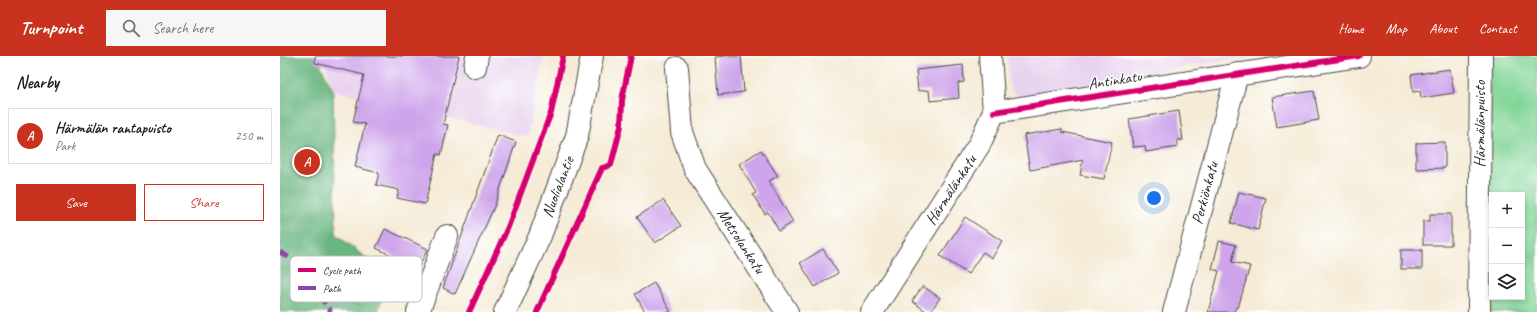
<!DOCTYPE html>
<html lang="en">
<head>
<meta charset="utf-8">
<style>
	:root { --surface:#fff; --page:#f6f6f6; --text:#202124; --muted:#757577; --line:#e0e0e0; --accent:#c8321e }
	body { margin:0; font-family:Caveat,sans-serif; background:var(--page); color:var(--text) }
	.controls { position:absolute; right:12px; bottom:12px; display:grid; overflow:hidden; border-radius:0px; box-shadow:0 2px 6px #0003 }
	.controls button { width:36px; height:36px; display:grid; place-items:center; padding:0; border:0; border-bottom:1px solid var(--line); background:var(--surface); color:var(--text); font:20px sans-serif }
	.you { position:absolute; left:874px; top:142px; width:14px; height:14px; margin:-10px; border:3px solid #fff; border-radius:50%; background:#1a73e8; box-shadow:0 0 0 6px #1a73e833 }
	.badge { display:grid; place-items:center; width:26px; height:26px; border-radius:50%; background:var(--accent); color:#fff; font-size:13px; font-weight:700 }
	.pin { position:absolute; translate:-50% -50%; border:2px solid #fff; box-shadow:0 1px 4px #0006 }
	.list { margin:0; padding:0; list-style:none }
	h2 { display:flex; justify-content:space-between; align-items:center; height:52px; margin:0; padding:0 16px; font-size:17px }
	h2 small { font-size:13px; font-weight:400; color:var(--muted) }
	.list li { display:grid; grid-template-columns:26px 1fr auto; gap:12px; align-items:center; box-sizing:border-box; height:56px; margin:0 8px 8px; padding:0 8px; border:1px solid var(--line); border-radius:0px }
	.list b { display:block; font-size:15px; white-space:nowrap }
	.list p { margin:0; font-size:13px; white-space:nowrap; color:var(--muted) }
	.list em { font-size:13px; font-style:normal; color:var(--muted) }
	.actions { display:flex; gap:8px; padding:12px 16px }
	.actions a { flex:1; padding:9px 0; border:1px solid var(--accent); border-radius:0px; text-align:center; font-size:14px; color:var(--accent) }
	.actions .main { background:var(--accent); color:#fff }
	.icon { flex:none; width:22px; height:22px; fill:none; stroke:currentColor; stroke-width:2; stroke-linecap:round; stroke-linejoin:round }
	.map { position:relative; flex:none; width:1257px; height:256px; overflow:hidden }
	header { display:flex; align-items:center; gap:24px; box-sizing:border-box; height:56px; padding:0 20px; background:var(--accent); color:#fff }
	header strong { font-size:19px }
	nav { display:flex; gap:22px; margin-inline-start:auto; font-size:14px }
	.search { width:280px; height:36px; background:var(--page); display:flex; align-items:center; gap:10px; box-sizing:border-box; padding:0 14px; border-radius:0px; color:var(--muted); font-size:15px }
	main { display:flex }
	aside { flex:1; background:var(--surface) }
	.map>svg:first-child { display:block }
	.built { fill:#e8d2ee }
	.green { fill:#82d597; stroke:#568061; fill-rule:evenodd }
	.forest { fill:#69b680; stroke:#4a7056 }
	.building { fill:#cea4eb }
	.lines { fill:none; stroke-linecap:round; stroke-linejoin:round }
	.minor-casing { stroke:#494845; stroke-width:24 }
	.minor { stroke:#fff; stroke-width:22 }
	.quiet { stroke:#8e44ad; stroke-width:5; stroke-dasharray:10 5; stroke-linecap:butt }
	.cycleway-casing { stroke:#fff; stroke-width:8 }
	.cycleway { stroke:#d6006c; stroke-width:6 }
	.labels { text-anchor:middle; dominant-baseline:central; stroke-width:3; stroke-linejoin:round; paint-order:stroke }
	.street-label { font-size:16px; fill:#2b2b2b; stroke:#fff }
	.key { fill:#fff; stroke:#bfbfbf; stroke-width:1 }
	.key-label { font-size:11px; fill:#2b2b2b }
</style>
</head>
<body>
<header>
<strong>Turnpoint</strong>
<div class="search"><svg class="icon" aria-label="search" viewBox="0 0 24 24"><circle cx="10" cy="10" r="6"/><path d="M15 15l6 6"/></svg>Search here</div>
<nav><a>Home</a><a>Map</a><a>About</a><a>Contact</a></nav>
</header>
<main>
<aside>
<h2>Nearby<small></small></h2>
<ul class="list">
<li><span class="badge">A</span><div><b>Härmälän rantapuisto</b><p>Park</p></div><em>250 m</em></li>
</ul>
<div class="actions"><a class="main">Save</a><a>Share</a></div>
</aside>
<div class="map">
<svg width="1257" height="256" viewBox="0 0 1257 256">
	<rect width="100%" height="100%" fill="#fff"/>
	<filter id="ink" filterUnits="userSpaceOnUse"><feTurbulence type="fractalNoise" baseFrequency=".025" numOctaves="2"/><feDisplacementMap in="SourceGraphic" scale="8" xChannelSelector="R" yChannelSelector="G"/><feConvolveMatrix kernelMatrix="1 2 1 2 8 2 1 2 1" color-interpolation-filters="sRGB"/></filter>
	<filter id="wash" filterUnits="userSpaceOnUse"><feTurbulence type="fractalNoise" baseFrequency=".012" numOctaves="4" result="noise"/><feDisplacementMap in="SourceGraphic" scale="16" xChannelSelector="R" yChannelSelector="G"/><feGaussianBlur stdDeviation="0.9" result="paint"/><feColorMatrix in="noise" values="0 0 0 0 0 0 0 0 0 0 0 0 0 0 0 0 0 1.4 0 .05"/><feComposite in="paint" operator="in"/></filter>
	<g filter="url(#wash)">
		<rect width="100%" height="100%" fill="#f5ebd6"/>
		<g class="built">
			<polygon points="43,0 264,0 247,81 53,34"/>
			<polygon points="727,0 970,0 891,13 748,41 738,40 731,33 728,21"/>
		</g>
		<path class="green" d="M 1212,0 L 1257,0 L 1257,256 L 1211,256 L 1210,3 ZM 1212,139 L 1242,139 L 1242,241 L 1212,241 Z"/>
		<polygon class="forest" points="0,0 36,0 53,34 56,178 108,220 98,256 0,256"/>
		<g id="blocks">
			<g class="building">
				<polygon points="35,0 179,0 163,68 168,69 161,99 157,98 145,148 117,142 119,134 96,129 99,117 75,111 85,68 73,66 84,19 35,7"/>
				<polygon points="446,0 461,0 464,36 438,39 435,1"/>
				<polygon points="683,9 684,26 678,27 679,42 650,45 649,34 638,35 636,14"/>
				<polygon points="1170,13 1174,37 1141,42 1140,35 1133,36 1131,19"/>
				<polygon points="1034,35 1039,64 997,71 992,41"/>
				<polygon points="899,55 903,84 897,84 898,91 866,96 865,90 853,91 849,63"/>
				<polygon points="782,73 782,76 832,86 824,123 800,119 803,104 750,114 744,79"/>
				<polygon points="218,79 236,86 214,151 175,238 163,232"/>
				<polygon points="1165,86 1165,112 1136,113 1136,87"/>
				<polygon points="481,94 498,120 489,125 513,166 499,175 488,156 485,158 473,139 476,137 459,108"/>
				<polygon points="959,136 986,142 978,174 951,167"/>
				<polygon points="383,144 401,170 375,187 357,161"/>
				<polygon points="1150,158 1171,158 1171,189 1143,189 1143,165 1150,165"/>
				<polygon points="685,161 722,185 712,202 703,196 688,218 660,200"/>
				<polygon points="105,173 148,193 138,212 96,192"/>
				<polygon points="939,185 956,189 952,206 970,210 958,252 956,251 954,256 928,256 939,215 932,213"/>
				<polygon points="543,193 558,217 535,231 520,207"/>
				<rect x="1121" y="194" width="21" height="19"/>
				<polygon points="374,227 391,256 365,256 355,238"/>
				<polygon points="643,230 660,242 650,256 647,256 632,245"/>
			</g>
		</g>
	</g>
	<g filter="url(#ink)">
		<use href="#blocks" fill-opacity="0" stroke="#494845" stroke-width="1"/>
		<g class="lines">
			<defs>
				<g id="minor">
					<polyline points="195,11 197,0"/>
					<polyline points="397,12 402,76 415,113 507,256"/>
					<polyline points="714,56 1079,0"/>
					<polyline points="138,256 167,180"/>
					<polyline points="225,256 260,180 297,80 312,0"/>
					<polyline points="592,256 699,89 714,56 710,0"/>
					<polyline points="894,256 957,18"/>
					<polyline points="1199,256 1201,0"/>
				</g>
			</defs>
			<use href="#minor" class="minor-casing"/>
			<use href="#minor" class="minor"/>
			<polyline class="quiet" points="0,196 15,205 51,256"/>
			<defs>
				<g id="cycleway">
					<polyline points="714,56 1079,0"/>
					<polyline points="189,256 228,171 267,67 271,57 283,0"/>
					<polyline points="257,256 322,112 331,109 341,70 342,44 351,0"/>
				</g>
			</defs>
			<use href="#cycleway" class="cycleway-casing"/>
			<use href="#cycleway" class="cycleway"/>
		</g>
	</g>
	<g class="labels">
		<g class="street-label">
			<text transform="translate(835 24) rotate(-9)">Antinkatu</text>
			<text transform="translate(1200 68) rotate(-90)">Härmälänpuisto</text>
			<text transform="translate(278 131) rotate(-69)">Nuolialantie</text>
			<text transform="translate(671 134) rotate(-57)">Härmälänkatu</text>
			<text transform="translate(925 137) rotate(-75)">Perkiönkatu</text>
			<text transform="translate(461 185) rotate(57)">Metsolankatu</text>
		</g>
	</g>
	<rect x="10" y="200" width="132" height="46" rx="6" class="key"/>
	<rect x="18" y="212" width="18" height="4" fill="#d6006c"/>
	<rect x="18" y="230" width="18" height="4" fill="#8e44ad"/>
	<g class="key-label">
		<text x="43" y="218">Cycle path</text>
		<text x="43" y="236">Path</text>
	</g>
</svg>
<div class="controls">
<button>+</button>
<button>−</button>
<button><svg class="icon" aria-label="layers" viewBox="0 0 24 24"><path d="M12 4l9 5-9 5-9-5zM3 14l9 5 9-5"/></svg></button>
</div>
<div class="you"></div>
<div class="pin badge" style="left:27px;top:106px">A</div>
</div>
</main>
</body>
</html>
